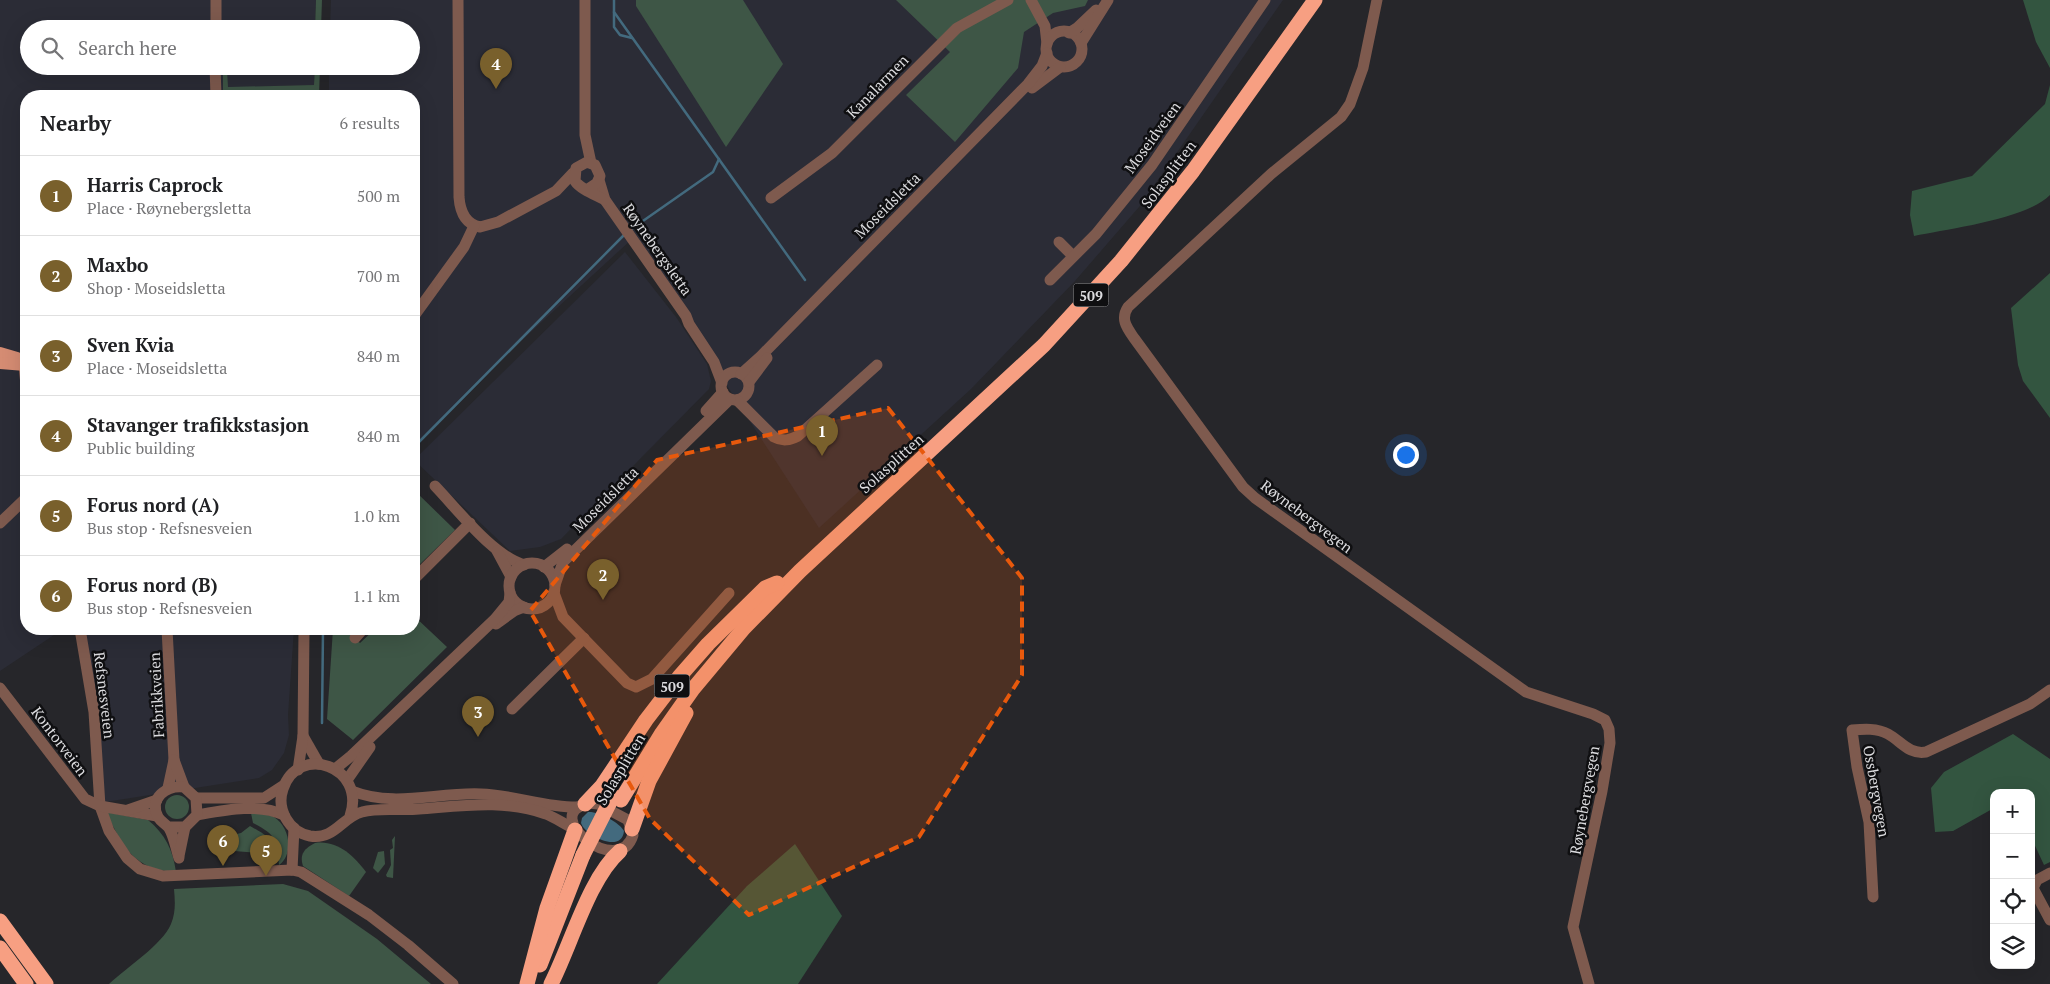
<!DOCTYPE html>
<html lang="en">
<head>
<meta charset="utf-8">
<style>
	:root { --surface:#fff; --page:#f2f2f2; --text:#202124; --muted:#757577; --line:#e0e0e0; --accent:#79602c }
	body { margin:0; font-family:"PT Serif",serif; background:var(--page); color:var(--text) }
	.controls { position:absolute; right:15px; bottom:15px; display:grid; overflow:hidden; border-radius:10px; box-shadow:0 5px 20px #0002 }
	.controls button { width:45px; height:45px; display:grid; place-items:center; padding:0; border:0; border-bottom:1px solid var(--line); background:var(--surface); color:var(--text); font:25px sans-serif }
	.you { position:absolute; left:1405px; top:454px; width:18px; height:18px; margin:-12px; border:4px solid #fff; border-radius:50%; background:#1a73e8; box-shadow:0 0 0 8px #1a73e833 }
	.badge { display:grid; place-items:center; width:32px; height:32px; border-radius:50%; background:var(--accent); color:#fff; font-size:16px; font-weight:700 }
	.pin { position:absolute; translate:-50% -41px; filter:drop-shadow(0 1px 2px #0008) }
	.pin::after { content:''; position:absolute; top:26px; width:18px; height:15px; background:inherit; clip-path:polygon(0 0,100% 0,50% 100%) }
	.list { margin:0; padding:0; list-style:none }
	h2 { display:flex; justify-content:space-between; align-items:center; height:65px; margin:0; padding:0 20px; font-size:21px }
	h2 small { font-size:16px; font-weight:400; color:var(--muted) }
	.list li { display:grid; grid-template-columns:32px 1fr auto; gap:15px; align-items:center; box-sizing:border-box; height:80px; padding:0 20px; border-top:1px solid var(--line) }
	.list b { display:block; font-size:19px; white-space:nowrap }
	.list p { margin:0; font-size:16px; white-space:nowrap; color:var(--muted) }
	.list em { font-size:16px; font-style:normal; color:var(--muted) }
	.icon { flex:none; width:28px; height:28px; fill:none; stroke:currentColor; stroke-width:2; stroke-linecap:round; stroke-linejoin:round }
	.map { position:relative; flex:none; width:2050px; height:984px; overflow:hidden }
	.search { position:absolute; background:var(--surface); box-shadow:0 5px 20px #0002; left:20px; top:20px; width:400px; height:55px; display:flex; align-items:center; gap:12px; box-sizing:border-box; padding:0 18px; border-radius:28px; color:var(--muted); font-size:19px }
	.panel { position:absolute; background:var(--surface); box-shadow:0 5px 20px #0002; left:20px; top:90px; width:400px; height:545px; border-radius:20px }
	.map>svg:first-child { display:block }
	.built { fill:#2b2c36 }
	.green { fill:#3e5646 }
	.forest { fill:#335540 }
	.water { fill:#436a7e }
	.lines { fill:none; stroke-linecap:round; stroke-linejoin:round }
	.stream { stroke:#436a7e; stroke-width:2.5 }
	.minor { stroke:#7e5a4e; stroke-width:11 }
	.major { stroke:#d58c73; stroke-width:12 }
	.highway { stroke:#f79f82; stroke-width:15 }
	.highway-bridge { stroke:#f79f82; stroke-width:15 }
	.marked { fill:#e8590c; fill-opacity:0.2; stroke:#e8590c; stroke-width:4; stroke-dasharray:10 6; stroke-linejoin:round }
	.labels { text-anchor:middle; dominant-baseline:central; stroke-width:5; stroke-linejoin:round; paint-order:stroke }
	.shield { fill:#0f0f11; stroke:#9e9ea0; stroke-width:1 }
	.shield-label { font-size:14px; font-weight:bold; fill:#dbdbde }
	.street-label { font-size:15px; fill:#dbdbde; stroke:#0f0f11 }
</style>
</head>
<body>
<div class="map">
<svg width="2050" height="984" viewBox="0 0 2050 984">
	<rect width="100%" height="100%" fill="#26262a"/>
	<g class="built">
		<polygon points="0,0 316,0 315,29 29,29 29,66 315,66 314,96 26,96 26,629 63,629 0,671"/>
		<polygon points="331,0 1283,0 1139,207 1075,281 971,389 819,528 632,239 520,342 414,449 414,96 329,96 329,66 411,66 411,29 330,29"/>
		<polygon points="625,252 676,317 707,364 711,381 709,389 561,539 540,547 510,551 414,460"/>
		<polygon points="75,629 294,629 288,715 289,735 284,753 272,770 259,778 105,802"/>
	</g>
	<g class="green">
		<polygon points="316,0 322,0 321,29 315,29"/>
		<polygon points="636,0 743,0 783,64 726,147 636,6"/>
		<polygon points="896,0 1088,0 1085,6 1053,13 1024,32 1018,68 955,142 906,95 950,52"/>
		<polygon points="315,66 320,66 319,96 314,96 313,92 232,93 232,96 223,96 223,72 227,70 228,87 314,85"/>
		<polygon points="414,490 455,530 414,570"/>
		<polygon points="414,616 447,647 353,740 327,719 333,629 353,629 350,633 360,643 375,629 414,629"/>
		<circle cx="177" cy="807" r="12"/>
		<path d="M 106,812 L 148,820 C 165,834 173,850 176,872 C 134,870 123,847 106,812 Z"/>
		<path d="M 251,813 C 258,814 268,814 274,817 C 290,827 294,854 279,865 C 277,839 276,835 253,823 Z"/>
		<path d="M 250,826 C 263,834 274,837 273,854 L 221,850 L 216,847 L 219,838 L 241,833 Z"/>
		<polygon points="395,836 393,878 387,877 386,875 391,865 390,850 393,848 392,840"/>
		<path d="M 315,843 C 337,840 353,855 366,872 L 349,896 L 303,866 C 299,854 305,848 315,843 Z"/>
		<polygon points="384,851 385,864 378,873 373,868 378,852"/>
		<path d="M 283,884 L 308,891 L 377,939 L 431,984 L 109,984 C 127,967 162,945 171,924 C 176,912 175,901 174,889 Z"/>
	</g>
	<g class="forest">
		<polygon points="2023,0 2050,0 2050,68 2036,42"/>
		<path d="M 2050,85 L 2050,195 C 2027,219 1948,229 1914,236 L 1910,215 L 1912,191 L 1972,176 L 2045,104 Z"/>
		<polygon points="2050,273 2050,418 2023,381 2018,365 2011,308"/>
		<polygon points="2013,734 2050,759 2050,862 2044,865 2031,837 2031,793 2023,793 2020,790 2015,793 1994,793 1994,808 1953,831 1935,832 1931,788 1944,772"/>
		<polygon points="795,844 842,916 798,984 657,984 747,886"/>
	</g>
	<path class="water" d="M 588,812 C 598,811 619,822 624,831 C 622,854 585,836 581,823 L 582,818 Z"/>
	<g class="lines">
		<g class="stream">
			<polyline points="614,0 614,12 805,280"/>
			<polyline points="614,12 614,27 620,35 632,38"/>
			<polyline points="630,230 713,172 719,159"/>
			<polyline points="414,447 626,233"/>
			<polyline points="322,723 323,629"/>
		</g>
		<g class="minor">
			<path d="M 458,0 L 459,197 C 460,211 465,224 480,227 L 498,222 L 556,191 L 573,173"/>
			<polyline points="585,0 585,135 591,163"/>
			<polyline points="1031,0 1045,26 1047,44"/>
			<path d="M 1377,0 L 1363,68 L 1350,104 L 1341,117 L 1271,174 L 1128,307 C 1120,319 1127,328 1134,338 L 1243,487 L 1255,498 L 1526,692 L 1593,714 L 1605,720 L 1609,729 L 1610,743 L 1602,791 L 1573,927 L 1589,984"/>
			<polyline points="216,29 216,0"/>
			<circle cx="1064" cy="49" r="18"/>
			<polyline points="1069,33 1077,28 1096,10"/>
			<polyline points="1081,43 1108,0"/>
			<polyline points="215,66 216,96"/>
			<polyline points="1032,88 1060,67"/>
			<polyline points="599,180 605,200 686,316 689,324 714,362 722,383"/>
			<path d="M 588,189 L 597,183 L 600,176 L 595,165 L 587,162 L 576,168 L 575,181 C 580,189 596,195 605,200"/>
			<polyline points="771,198 832,153 957,28 1008,0"/>
			<polyline points="1059,242 1073,256"/>
			<polyline points="1050,280 1096,234 1152,165 1265,0"/>
			<polyline points="414,316 464,247 474,226"/>
			<circle cx="735" cy="386" r="14"/>
			<polyline points="741,374 761,356 1028,84 1042,66 1047,53"/>
			<polyline points="749,382 767,358"/>
			<path d="M 737,400 L 774,437 C 783,442 790,440 798,436 L 877,365"/>
			<polyline points="706,411 723,392"/>
			<path d="M 435,486 C 459,511 492,555 524,565"/>
			<polyline points="0,523 26,498"/>
			<polyline points="497,551 511,577"/>
			<circle cx="532" cy="586" r="23"/>
			<polyline points="544,567 567,549"/>
			<polyline points="414,579 470,523"/>
			<polyline points="555,585 563,562 730,399"/>
			<polyline points="554,593 563,617 627,683 636,687 652,679 729,593"/>
			<polyline points="496,624 514,611 524,607"/>
			<polyline points="80,629 94,712 100,806 109,831 127,858 140,869 163,876 292,870 301,872 369,915 408,945 453,984"/>
			<polyline points="167,629 174,760 168,788"/>
			<polyline points="355,638 363,629"/>
			<polyline points="0,688 85,799 100,806 157,816"/>
			<polyline points="512,709 584,638"/>
			<polyline points="303,736 319,764"/>
			<polyline points="174,760 184,787"/>
			<polyline points="335,769 351,756 495,619 509,602 510,593"/>
			<polyline points="298,770 303,736 304,629"/>
			<polyline points="347,780 370,747"/>
			<path d="M 352,791 C 395,808 436,792 481,794 C 514,795 547,808 579,807"/>
			<polyline points="196,798 264,798 284,785"/>
			<path d="M 589,803 L 598,804 L 628,820 L 633,835 C 619,880 537,814 589,803 Z"/>
			<polyline points="128,810 157,800"/>
			<path d="M 197,815 C 225,810 258,803 284,815"/>
			<path d="M 350,816 C 367,766 298,743 283,789 C 276,809 289,832 310,836 C 335,840 342,817 362,812 C 380,807 400,811 419,809 C 461,806 505,799 546,814 C 556,818 564,824 573,828"/>
			<path d="M 169,827 L 185,827 L 197,815 L 196,798 L 184,787 C 167,785 148,798 158,817 C 161,822 166,824 169,828 C 174,836 176,849 179,858"/>
			<polyline points="179,856 185,827"/>
			<polyline points="292,870 294,828"/>
			<polyline points="2050,873 2037,880 2033,888 2050,920"/>
			<path d="M 1873,897 L 1869,822 L 1857,767 L 1852,730 C 1864,729 1877,728 1888,734 C 1901,741 1909,755 1926,752 L 2030,704 L 2050,690"/>
		</g>
		<g class="major">
			<polyline points="0,353 17,358 25,365"/>
			<polyline points="0,363 25,365"/>
			<polyline points="25,365 26,380"/>
		</g>
		<g class="highway">
			<polyline points="621,800 662,733 693,689 744,628 800,571 1044,345 1121,261 1193,171 1315,0"/>
			<polyline points="585,804 602,786 646,720 679,677 708,644 765,588 777,583"/>
			<polyline points="632,829 649,781 686,713"/>
			<polyline points="0,921 46,984"/>
			<polyline points="0,948 26,984"/>
			<polyline points="540,965 583,855"/>
			<polyline points="527,984 547,908 575,830"/>
			<path d="M 551,984 C 571,945 589,878 620,851"/>
		</g>
		<polyline class="highway-bridge" points="583,855 613,796"/>
	</g>
	<path class="marked" d="M 888,408 L 1022,578 L 1022,675 L 919,837 L 749,915 L 650,819 L 530,611 L 657,460 Z"/>
	<g class="labels">
		<g class="shield">
			<rect x="1073.5" y="283.5" width="35" height="23" rx="4"/>
			<rect x="654.5" y="674.5" width="35" height="23" rx="4"/>
		</g>
		<g class="shield-label">
			<text x="1091" y="295">509</text>
			<text x="672" y="686">509</text>
		</g>
		<g class="street-label">
			<text transform="translate(877 86) rotate(-46)">Kanalarmen</text>
			<text transform="translate(1152 137) rotate(-54)">Moseidveien</text>
			<text transform="translate(1168 174) rotate(-53)">Solasplitten</text>
			<text transform="translate(887 205) rotate(-45)">Moseidsletta</text>
			<text transform="translate(658 249) rotate(55)">Røynebergsletta</text>
			<text transform="translate(891 463) rotate(-42)">Solasplitten</text>
			<text transform="translate(605 499) rotate(-45)">Moseidsletta</text>
			<text transform="translate(1307 516) rotate(37)">Røynebergvegen</text>
			<text transform="translate(105 695) rotate(83)">Refsnesveien</text>
			<text transform="translate(156 695) rotate(-93)">Fabrikkveien</text>
			<text transform="translate(60 741) rotate(53)">Kontorveien</text>
			<text transform="translate(620 769) rotate(-59)">Solasplitten</text>
			<text transform="translate(1877 791) rotate(80)">Ossbergvegen</text>
			<text transform="translate(1584 800) rotate(-80)">Røynebergvegen</text>
		</g>
	</g>
</svg>
<div class="controls">
<button>+</button>
<button>−</button>
<button><svg class="icon" aria-label="locate" viewBox="0 0 24 24"><circle cx="12" cy="12" r="6"/><path d="M12 2v4M12 18v4M2 12h4M18 12h4"/></svg></button>
<button><svg class="icon" aria-label="layers" viewBox="0 0 24 24"><path d="M12 4l9 5-9 5-9-5zM3 14l9 5 9-5"/></svg></button>
</div>
<div class="you"></div>
<div class="pin badge" style="left:822px;top:456px">1</div>
<div class="pin badge" style="left:603px;top:600px">2</div>
<div class="pin badge" style="left:478px;top:737px">3</div>
<div class="pin badge" style="left:496px;top:89px">4</div>
<div class="pin badge" style="left:266px;top:876px">5</div>
<div class="pin badge" style="left:223px;top:866px">6</div>
<div class="search"><svg class="icon" aria-label="search" viewBox="0 0 24 24"><circle cx="10" cy="10" r="6"/><path d="M15 15l6 6"/></svg>Search here</div>
<section class="panel">
<h2>Nearby<small>6 results</small></h2>
<ul class="list">
<li><span class="badge">1</span><div><b>Harris Caprock</b><p>Place · Røynebergsletta</p></div><em>500 m</em></li>
<li><span class="badge">2</span><div><b>Maxbo</b><p>Shop · Moseidsletta</p></div><em>700 m</em></li>
<li><span class="badge">3</span><div><b>Sven Kvia</b><p>Place · Moseidsletta</p></div><em>840 m</em></li>
<li><span class="badge">4</span><div><b>Stavanger trafikkstasjon</b><p>Public building</p></div><em>840 m</em></li>
<li><span class="badge">5</span><div><b>Forus nord (A)</b><p>Bus stop · Refsnesveien</p></div><em>1.0 km</em></li>
<li><span class="badge">6</span><div><b>Forus nord (B)</b><p>Bus stop · Refsnesveien</p></div><em>1.1 km</em></li>
</ul>
</section>
</div>
</body>
</html>
